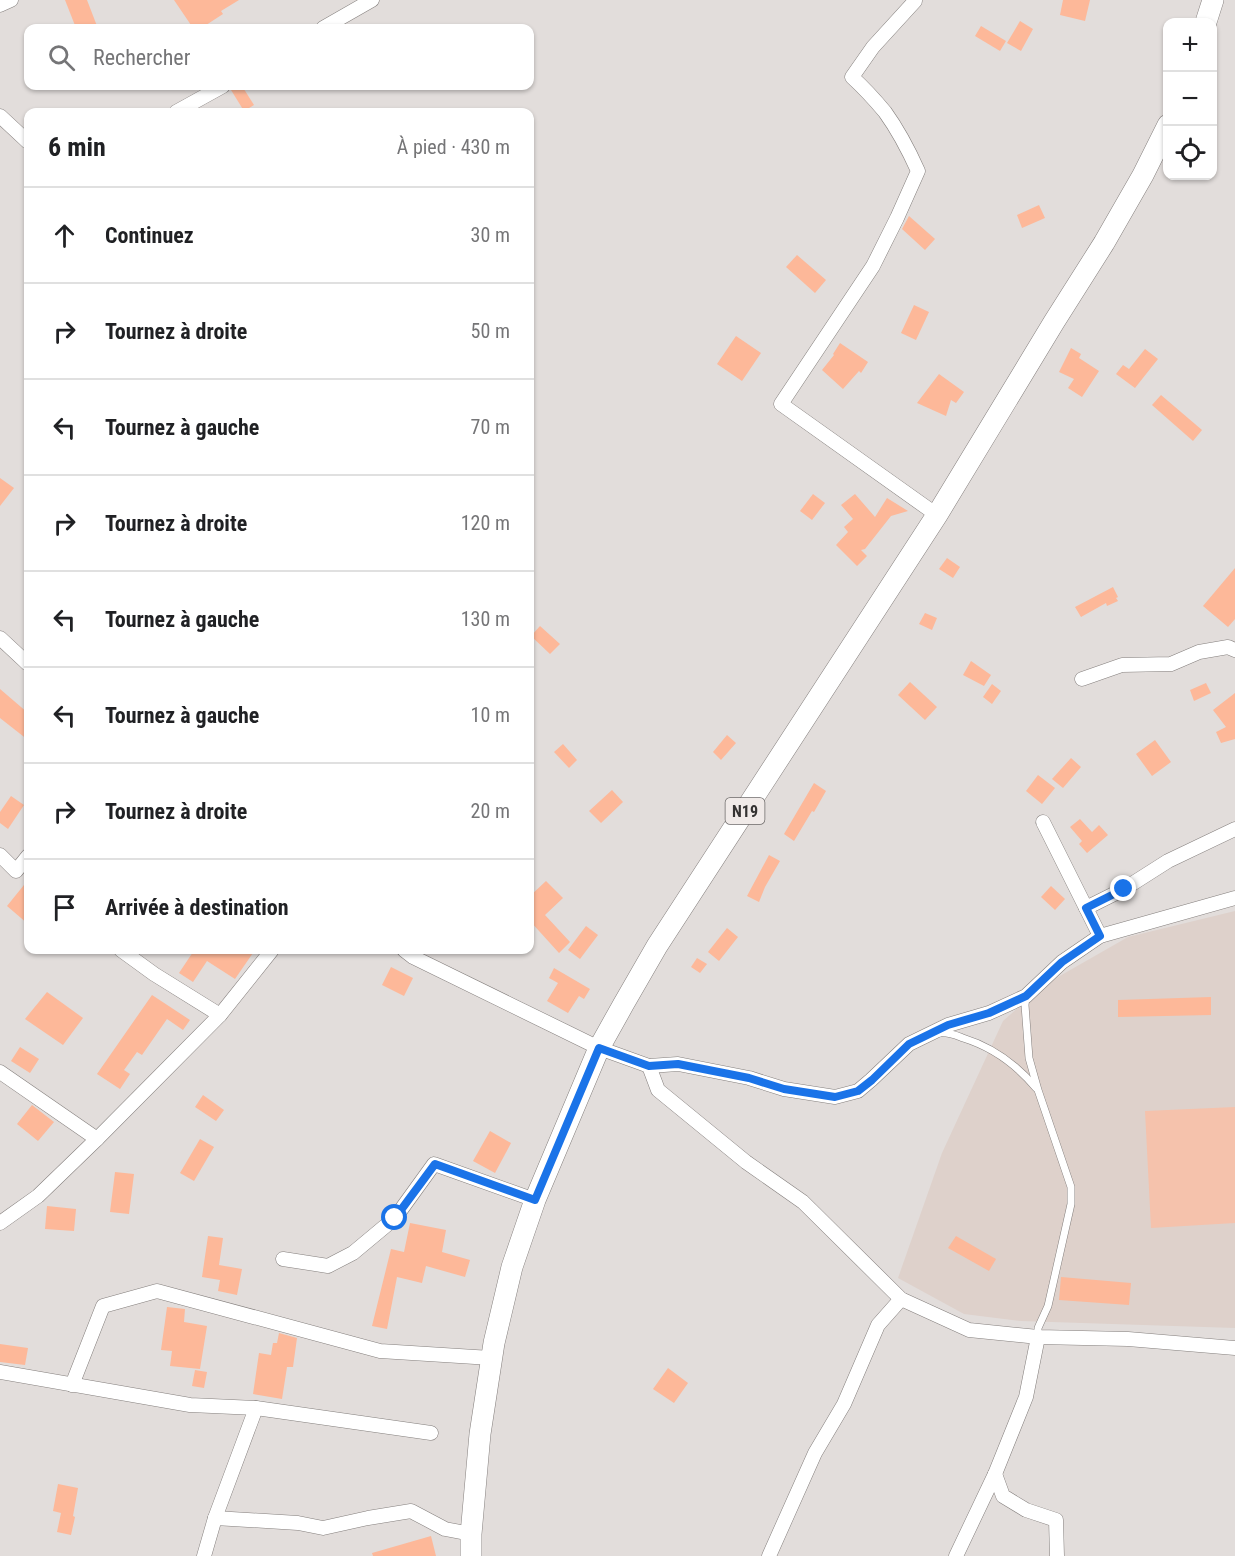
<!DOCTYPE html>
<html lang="fr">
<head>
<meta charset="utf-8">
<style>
	:root { --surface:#fff; --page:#f2f2f2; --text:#202124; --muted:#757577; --line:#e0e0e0 }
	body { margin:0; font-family:"Roboto Condensed",sans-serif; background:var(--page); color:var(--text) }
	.controls { position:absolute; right:18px; top:18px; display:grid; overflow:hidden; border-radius:12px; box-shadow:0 2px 4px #0004 }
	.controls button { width:54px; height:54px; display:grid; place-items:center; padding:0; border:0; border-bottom:2px solid var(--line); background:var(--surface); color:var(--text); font:30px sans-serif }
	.stop { position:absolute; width:18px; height:18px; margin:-14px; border:4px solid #1a73e8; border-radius:50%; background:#fff }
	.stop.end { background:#1a73e8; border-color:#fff; box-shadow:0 2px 6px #0008 }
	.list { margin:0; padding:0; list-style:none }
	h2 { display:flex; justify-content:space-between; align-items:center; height:78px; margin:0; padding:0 24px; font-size:26px }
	h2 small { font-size:20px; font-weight:400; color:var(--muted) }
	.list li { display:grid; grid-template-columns:39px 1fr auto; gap:18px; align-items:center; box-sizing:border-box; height:96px; padding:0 24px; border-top:2px solid var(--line) }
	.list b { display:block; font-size:22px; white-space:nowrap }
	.list em { font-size:20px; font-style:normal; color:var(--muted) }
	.icon { flex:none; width:33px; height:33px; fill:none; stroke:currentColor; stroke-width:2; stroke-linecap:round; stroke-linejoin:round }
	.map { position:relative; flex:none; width:1235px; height:1556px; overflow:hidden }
	.search { position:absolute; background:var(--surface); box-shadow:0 2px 4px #0004; left:24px; top:24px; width:510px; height:66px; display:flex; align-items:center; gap:15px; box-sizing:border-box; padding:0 21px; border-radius:12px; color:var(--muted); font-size:22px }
	.panel { position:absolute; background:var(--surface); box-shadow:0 2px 4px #0004; left:24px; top:108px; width:510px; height:846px; border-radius:12px }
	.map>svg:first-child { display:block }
	.built { fill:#ded1cb }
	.green { fill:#f5c2ac }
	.building { fill:#fdb899 }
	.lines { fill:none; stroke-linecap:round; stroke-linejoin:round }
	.lane-casing { stroke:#847f7d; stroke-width:8 }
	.street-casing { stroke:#847f7d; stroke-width:15 }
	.primary-casing { stroke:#847f7d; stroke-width:22 }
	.lane { stroke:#fff; stroke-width:7 }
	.street { stroke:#fff; stroke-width:14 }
	.primary { stroke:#fff; stroke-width:21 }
	.route { stroke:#1a73e8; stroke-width:8 }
	.labels { text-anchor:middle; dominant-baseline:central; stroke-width:4.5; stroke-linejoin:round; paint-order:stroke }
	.shield { fill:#f0eae8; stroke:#6d6a69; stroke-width:1.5 }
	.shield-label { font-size:16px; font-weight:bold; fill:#353332 }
</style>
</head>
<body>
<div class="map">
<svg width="1235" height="1556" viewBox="0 0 1235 1556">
	<rect width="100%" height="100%" fill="#e2dddb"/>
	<polygon class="built" points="1235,911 1235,1328 1021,1321 964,1314 898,1278 942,1153 1003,1021 1044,985 1128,937"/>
	<polygon class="green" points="1235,1107 1235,1223 1151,1228 1145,1111"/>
	<g class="building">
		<polygon points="65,0 87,0 97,26 90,28 76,28"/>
		<polygon points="174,0 239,0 221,11 223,14 203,27 201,24 193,28"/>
		<polygon points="1063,0 1090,0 1085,21 1060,15"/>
		<polygon points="1020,21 1033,29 1021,51 1007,43"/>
		<polygon points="981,26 1006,41 1000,51 975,36"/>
		<polygon points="232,86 242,86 254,105 244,111 231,90"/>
		<polygon points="1039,205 1045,218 1022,228 1017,215"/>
		<polygon points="909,216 935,239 925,250 902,229"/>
		<polygon points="797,255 826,280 815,293 786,267"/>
		<polygon points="914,305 929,312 916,340 901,333"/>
		<polygon points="736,336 761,353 742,381 717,364"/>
		<polygon points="840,343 868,362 861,373 859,371 843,389 822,370 834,355 833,354"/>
		<polygon points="1071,348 1081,354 1079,358 1099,371 1082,397 1068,388 1074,379 1059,372"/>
		<polygon points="1145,349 1158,359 1135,388 1116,374 1123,365 1129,369"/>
		<polygon points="939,374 964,392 956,403 951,400 946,416 917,403"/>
		<polygon points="1161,395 1202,430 1193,441 1152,405"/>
		<polygon points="0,478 14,488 0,506"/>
		<polygon points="813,494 825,503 812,520 800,511"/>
		<polygon points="855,494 875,517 887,498 908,511 891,516 865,549 861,550 867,556 857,566 836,545 848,532 844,527 853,519 841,505"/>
		<polygon points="947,558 960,567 953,578 939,569"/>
		<polygon points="1235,568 1235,619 1228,627 1203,606"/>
		<polygon points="1113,587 1118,597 1116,598 1118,601 1107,606 1106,603 1081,617 1075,607"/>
		<polygon points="925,613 937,618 932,630 919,624"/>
		<polygon points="540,626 560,644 550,654 531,636"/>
		<polygon points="971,661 991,675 984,686 963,675"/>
		<polygon points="910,682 937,707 925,720 898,695"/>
		<polygon points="1206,683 1211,693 1194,701 1190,690"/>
		<polygon points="992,684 1001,691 992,704 983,697"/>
		<polygon points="0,689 28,713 28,740 0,718"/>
		<polygon points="1235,693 1235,739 1221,743 1216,732 1226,727 1213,710"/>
		<polygon points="727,735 736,743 721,760 713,752"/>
		<polygon points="1155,740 1171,762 1152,776 1136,754"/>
		<polygon points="563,744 577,760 569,768 554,752"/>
		<polygon points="1071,758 1081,767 1063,788 1052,779"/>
		<polygon points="1038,775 1055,788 1042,804 1026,791"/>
		<polygon points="814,783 826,791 814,812 812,811 794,841 784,834"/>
		<polygon points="612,790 623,802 601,823 589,811"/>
		<polygon points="11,796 24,805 8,829 0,823 0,812"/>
		<polygon points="1080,819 1092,832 1099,825 1108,835 1087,853 1079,844 1082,841 1070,827"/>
		<polygon points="769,855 780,861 765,887 759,902 747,896"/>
		<polygon points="28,880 28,924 7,906"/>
		<polygon points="546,881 563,898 545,915 570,942 559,953 530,921 530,896"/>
		<polygon points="1051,886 1065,899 1055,910 1041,897"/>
		<polygon points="586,926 598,935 580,959 568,950"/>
		<polygon points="727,928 738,937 719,961 708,952"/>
		<polygon points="188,950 255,950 235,979 207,961 193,982 179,973 193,952"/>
		<polygon points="697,958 707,964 700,973 691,967"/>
		<polygon points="391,967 413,978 404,996 382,985"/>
		<polygon points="554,968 590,989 584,999 579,996 568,1013 547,1001 558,983 549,978"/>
		<polygon points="47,992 83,1018 63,1045 25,1019"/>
		<polygon points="152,995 190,1020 183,1030 167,1019 142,1055 137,1052 124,1070 130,1074 120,1089 97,1074"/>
		<polygon points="1211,997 1211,1015 1118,1017 1118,1000"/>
		<polygon points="20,1047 39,1059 30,1073 11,1061"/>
		<polygon points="203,1095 224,1110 216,1121 195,1107"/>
		<polygon points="32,1105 54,1122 38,1141 17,1124"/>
		<polygon points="490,1131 511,1143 495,1173 473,1161"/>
		<polygon points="200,1139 214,1147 194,1181 180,1173"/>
		<polygon points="115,1172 134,1174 129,1214 110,1212"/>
		<polygon points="47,1206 76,1209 74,1231 45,1229"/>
		<polygon points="410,1223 446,1230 442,1252 470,1260 465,1277 426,1266 422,1283 397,1277 387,1329 372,1326 391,1249 404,1252"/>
		<polygon points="208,1236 223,1238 219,1265 242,1269 237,1295 218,1291 220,1280 202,1277"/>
		<polygon points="956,1236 996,1259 989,1271 948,1248"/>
		<polygon points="1061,1277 1131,1283 1129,1305 1059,1300"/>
		<polygon points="167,1307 185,1309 184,1322 207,1326 200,1369 170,1366 172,1351 161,1350"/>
		<polygon points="279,1333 297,1338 293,1367 287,1367 282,1399 253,1394 259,1353 271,1355 273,1343 277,1343"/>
		<polygon points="0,1344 28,1348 25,1365 0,1362"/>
		<polygon points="668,1368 688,1383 674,1403 653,1389"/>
		<polygon points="195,1370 207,1372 204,1388 192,1386"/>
		<polygon points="58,1484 78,1488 73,1516 75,1517 71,1535 57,1532 61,1513 53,1511"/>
		<polygon points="431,1536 436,1556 373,1556 372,1553"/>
	</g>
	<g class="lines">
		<defs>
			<g id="lane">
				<polyline points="1026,996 1025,1005 1029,1058 1038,1090 1071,1187 1071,1204 1048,1306 1038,1328 1038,1337"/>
				<path d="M 940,1033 C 948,1032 955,1035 963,1038 C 992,1047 1016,1064 1036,1088"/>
			</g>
			<g id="street">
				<path d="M 915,1 L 873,47 L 852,77 C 864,88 875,100 885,112 C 898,130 909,151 918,171 L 897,218 L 873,266 L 781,404 L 937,515"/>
				<polyline points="0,5 11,0"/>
				<polyline points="323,28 372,0"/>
				<polyline points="176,112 223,86"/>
				<polyline points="0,116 28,142"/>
				<polyline points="0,638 28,664"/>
				<polyline points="1082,679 1122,665 1171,664 1199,652 1228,647 1235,650"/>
				<polyline points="1043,822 1100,936"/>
				<polyline points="0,855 16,871 28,856"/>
				<polyline points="1086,908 1124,889 1168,861 1235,829"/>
				<polyline points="121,950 154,974 220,1015"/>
				<polyline points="404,950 413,957 599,1048 649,1066 678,1064 749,1078 784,1089 835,1097 858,1091 871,1080 909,1044 948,1025 989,1013 1026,996 1062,962 1100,936 1235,898"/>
				<polyline points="649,1066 658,1090 746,1162 803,1202 901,1299 969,1330 1038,1337 1128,1339 1235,1348"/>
				<polyline points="0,1072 97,1139"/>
				<polyline points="0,1223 38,1196 97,1139 220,1015 272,950"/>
				<polyline points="283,1259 328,1266 353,1253 395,1218 434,1164 535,1200"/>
				<polyline points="0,1372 190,1405 256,1408 431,1433"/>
				<polyline points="72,1385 103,1306 157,1291 380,1351 491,1358"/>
				<polyline points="995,1474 1003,1496 1026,1510 1056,1520 1057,1556"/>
				<polyline points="215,1518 298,1523 323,1528 368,1518 411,1511 445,1529 471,1534"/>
				<polyline points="204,1556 215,1518 256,1408"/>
				<polyline points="769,1556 815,1453 844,1404 878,1325 901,1299"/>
				<polyline points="956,1556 995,1474 1026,1397 1038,1337"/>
			</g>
			<g id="primary">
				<polyline points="1206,22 1213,0"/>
				<polyline points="471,1556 471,1534 480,1434 494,1343 512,1267 535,1200 599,1048 623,1005 657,946 937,515 1054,322 1104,243 1143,175 1168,125"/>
			</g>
		</defs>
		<use href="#lane" class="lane-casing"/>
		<use href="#street" class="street-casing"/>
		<use href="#primary" class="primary-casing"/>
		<use href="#lane" class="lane"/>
		<use href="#street" class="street"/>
		<use href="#primary" class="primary"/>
	</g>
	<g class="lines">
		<polyline class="route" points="395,1218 435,1164 535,1200 599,1048 649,1066 678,1064 749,1078 784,1089 835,1097 858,1091 872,1080 909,1044 948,1025 989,1013 1026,996 1062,962 1100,936 1086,908 1124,889"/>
	</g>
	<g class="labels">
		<rect class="shield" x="725.5" y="798" width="39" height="26" rx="4.5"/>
		<g class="shield-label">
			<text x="745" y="811">N19</text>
		</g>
	</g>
</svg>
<div class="controls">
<button>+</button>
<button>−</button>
<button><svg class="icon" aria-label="locate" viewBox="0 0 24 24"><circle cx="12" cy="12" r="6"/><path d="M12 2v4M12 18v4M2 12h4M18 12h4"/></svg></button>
</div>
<div class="stop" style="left:395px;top:1218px"></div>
<div class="stop end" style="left:1124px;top:889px"></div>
<div class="search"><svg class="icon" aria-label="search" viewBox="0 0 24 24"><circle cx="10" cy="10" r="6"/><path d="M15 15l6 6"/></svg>Rechercher</div>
<section class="panel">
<h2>6 min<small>À pied · 430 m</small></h2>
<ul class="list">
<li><svg class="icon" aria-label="ahead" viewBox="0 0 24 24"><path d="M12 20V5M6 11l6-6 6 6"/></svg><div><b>Continuez</b></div><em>30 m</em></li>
<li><svg class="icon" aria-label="right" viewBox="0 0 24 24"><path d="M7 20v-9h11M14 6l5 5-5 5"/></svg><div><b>Tournez à droite</b></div><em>50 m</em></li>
<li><svg class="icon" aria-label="left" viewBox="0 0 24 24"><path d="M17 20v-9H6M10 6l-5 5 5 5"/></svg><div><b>Tournez à gauche</b></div><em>70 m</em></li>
<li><svg class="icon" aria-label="right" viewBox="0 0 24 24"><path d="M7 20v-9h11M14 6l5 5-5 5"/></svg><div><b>Tournez à droite</b></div><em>120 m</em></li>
<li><svg class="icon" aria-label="left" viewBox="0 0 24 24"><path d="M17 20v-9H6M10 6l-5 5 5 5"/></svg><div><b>Tournez à gauche</b></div><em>130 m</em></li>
<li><svg class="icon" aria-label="left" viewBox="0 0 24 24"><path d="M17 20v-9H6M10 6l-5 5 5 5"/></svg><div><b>Tournez à gauche</b></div><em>10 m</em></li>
<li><svg class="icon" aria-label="right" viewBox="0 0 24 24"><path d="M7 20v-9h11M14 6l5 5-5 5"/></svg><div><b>Tournez à droite</b></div><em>20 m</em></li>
<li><svg class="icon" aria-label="arrive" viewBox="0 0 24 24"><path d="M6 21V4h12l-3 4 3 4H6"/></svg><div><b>Arrivée à destination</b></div></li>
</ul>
</section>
</div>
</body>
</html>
